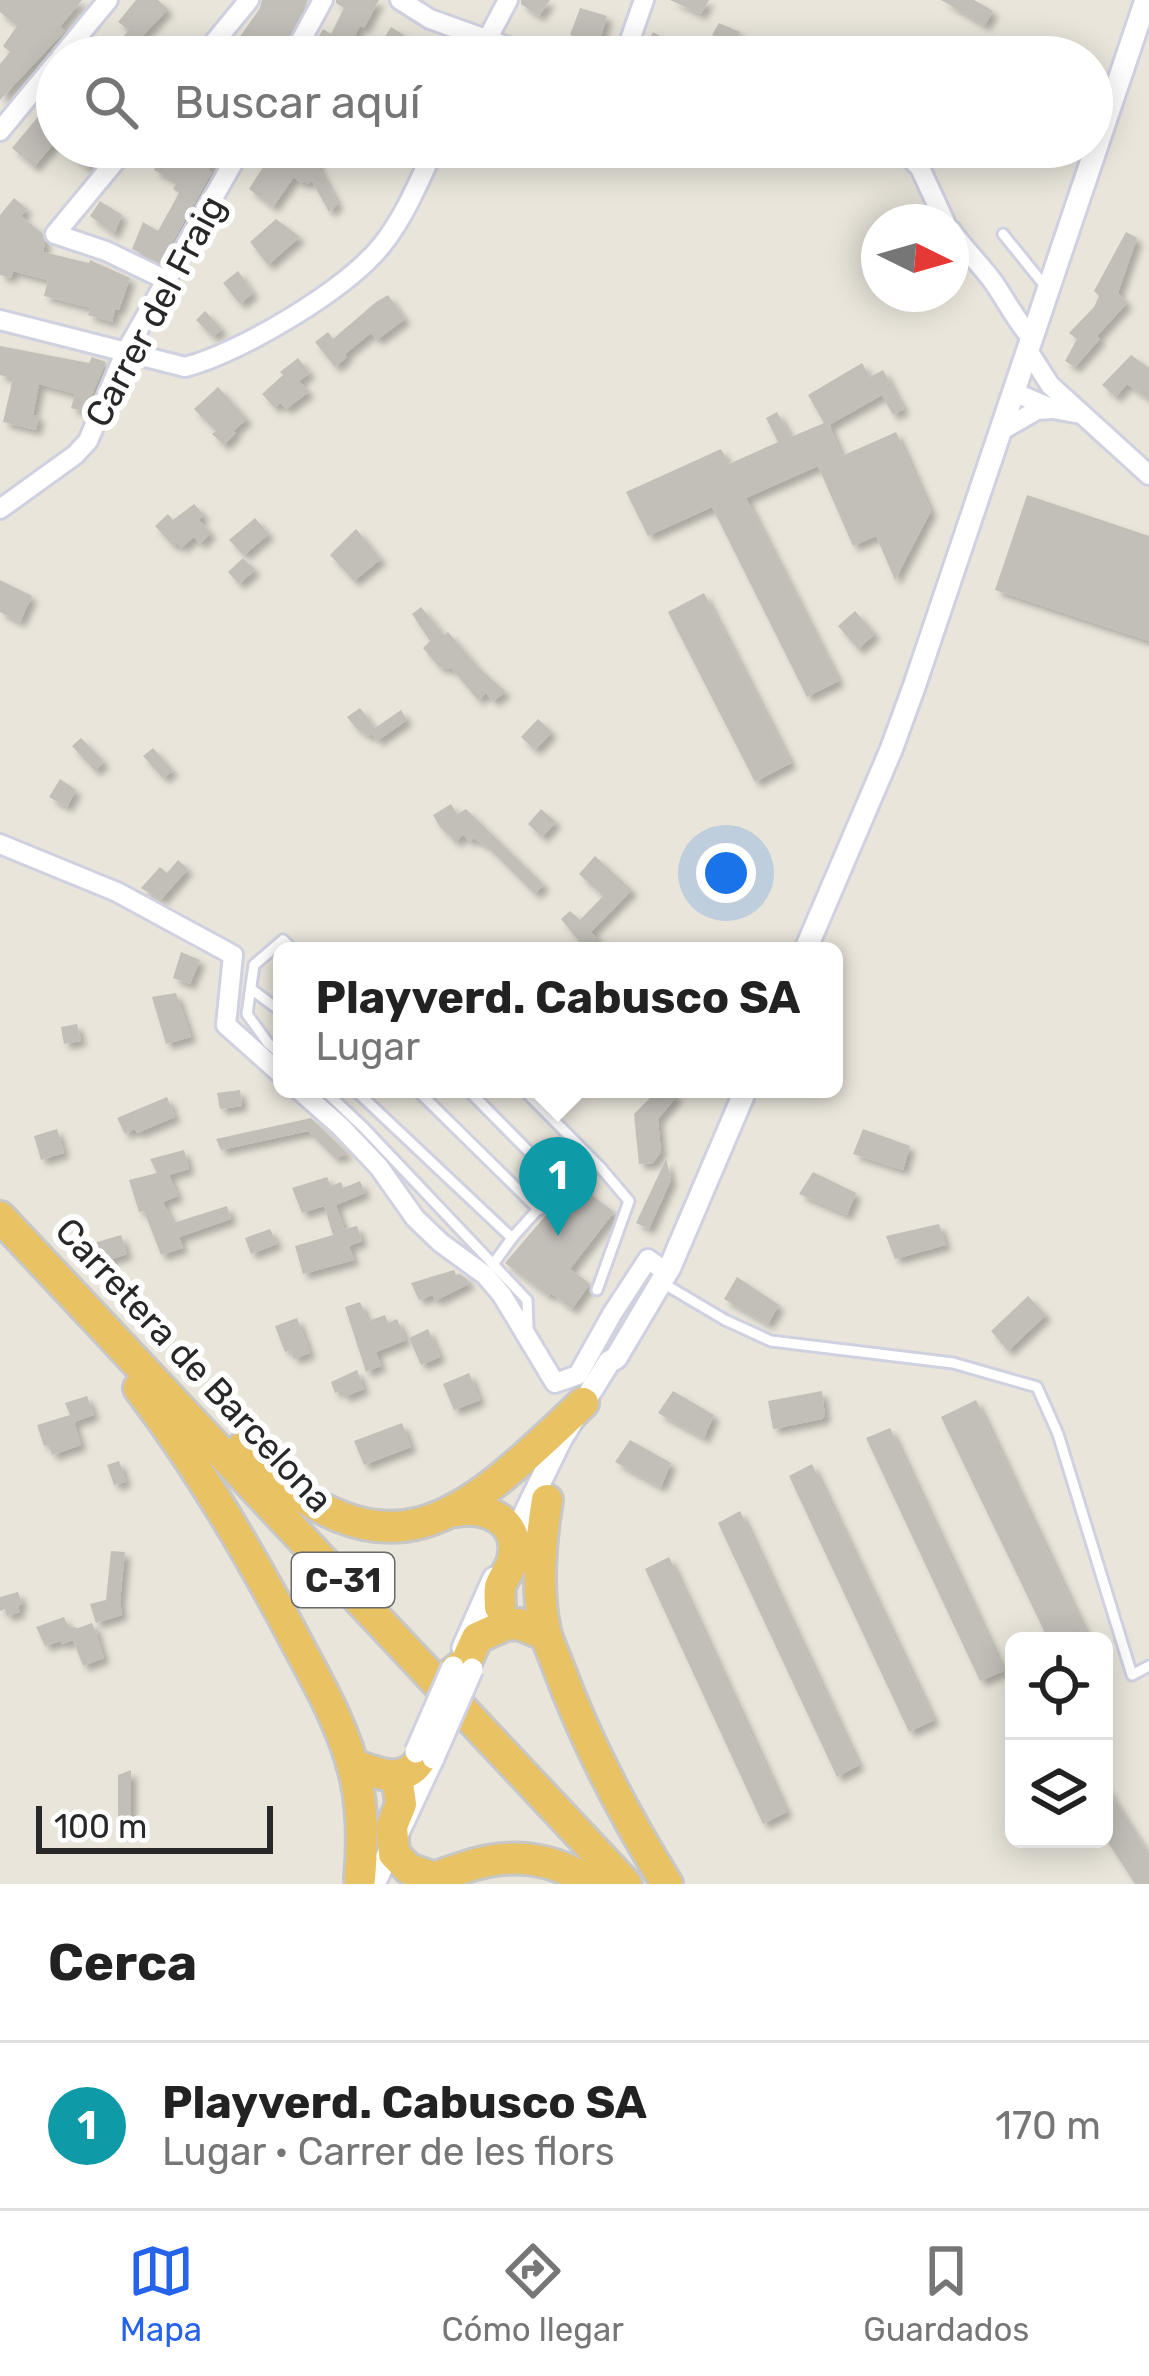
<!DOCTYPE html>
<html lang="es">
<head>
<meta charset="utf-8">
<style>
	:root { --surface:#fff; --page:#f6f6f6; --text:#222; --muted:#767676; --line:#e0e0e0; --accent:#2563eb }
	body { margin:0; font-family:Rubik,sans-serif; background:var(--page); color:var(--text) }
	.controls { position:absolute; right:36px; bottom:36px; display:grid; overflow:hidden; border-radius:18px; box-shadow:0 6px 30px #0003 }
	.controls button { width:108px; height:108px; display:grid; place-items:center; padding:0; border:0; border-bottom:3px solid var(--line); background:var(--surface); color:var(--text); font:60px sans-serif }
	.compass { position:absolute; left:861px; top:204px; width:108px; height:108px; border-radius:50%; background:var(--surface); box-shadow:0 6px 30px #0003; rotate:95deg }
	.scale { position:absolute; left:36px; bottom:30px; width:237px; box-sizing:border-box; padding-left:12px; border:6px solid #282828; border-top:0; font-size:33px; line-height:42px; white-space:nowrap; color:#282828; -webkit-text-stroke:9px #fff; paint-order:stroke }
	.you { position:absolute; left:726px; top:873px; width:42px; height:42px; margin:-30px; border:9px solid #fff; border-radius:50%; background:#1a73e8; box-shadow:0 0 0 18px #1a73e833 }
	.badge { display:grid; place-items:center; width:78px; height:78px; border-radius:50%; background:var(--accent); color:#fff; font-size:39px; font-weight:700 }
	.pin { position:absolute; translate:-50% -99px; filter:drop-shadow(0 3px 6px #0008) }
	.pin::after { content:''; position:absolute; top:63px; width:42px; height:36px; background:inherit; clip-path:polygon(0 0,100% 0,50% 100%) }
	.popup { position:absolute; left:273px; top:942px; width:570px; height:156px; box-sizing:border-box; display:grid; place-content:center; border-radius:18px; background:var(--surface); filter:drop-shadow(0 3px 9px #0005); font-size:39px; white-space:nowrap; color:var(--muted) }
	.popup b { font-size:45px; color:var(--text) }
	.popup::after { content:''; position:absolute; left:50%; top:100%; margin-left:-24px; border:24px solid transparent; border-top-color:var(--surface) }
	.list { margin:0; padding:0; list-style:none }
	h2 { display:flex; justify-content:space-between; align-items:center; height:156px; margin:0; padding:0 48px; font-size:51px }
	h2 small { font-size:39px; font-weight:400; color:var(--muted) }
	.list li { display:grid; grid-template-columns:78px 1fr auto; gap:36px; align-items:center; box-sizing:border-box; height:168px; padding:0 48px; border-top:3px solid var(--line) }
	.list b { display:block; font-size:45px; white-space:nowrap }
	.list p { margin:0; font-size:39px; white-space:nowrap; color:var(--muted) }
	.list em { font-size:39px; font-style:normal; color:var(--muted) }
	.icon { flex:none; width:66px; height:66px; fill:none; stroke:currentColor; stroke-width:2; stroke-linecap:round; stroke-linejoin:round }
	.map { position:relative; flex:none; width:1149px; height:1884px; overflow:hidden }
	.search { position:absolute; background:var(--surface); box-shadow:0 6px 30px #0003; left:36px; right:36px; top:36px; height:132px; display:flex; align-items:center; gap:30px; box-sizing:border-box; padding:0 42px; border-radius:66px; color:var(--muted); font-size:45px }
	.sheet { height:324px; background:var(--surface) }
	nav { display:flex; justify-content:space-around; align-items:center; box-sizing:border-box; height:168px; border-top:3px solid var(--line); background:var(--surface); font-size:33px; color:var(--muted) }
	nav a { display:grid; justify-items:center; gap:6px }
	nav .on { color:var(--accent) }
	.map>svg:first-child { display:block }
	.building { fill:#c2beb8; filter:url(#shadow) }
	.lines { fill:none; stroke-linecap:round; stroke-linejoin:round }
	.service-casing { stroke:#d0d1e0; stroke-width:15 }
	.minor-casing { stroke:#d0d1e0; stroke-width:24 }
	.tertiary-casing { stroke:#d0d1e0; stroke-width:27 }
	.trunk-casing { stroke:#c7c7c7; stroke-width:36 }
	.service { stroke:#fff; stroke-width:9 }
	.minor { stroke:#fff; stroke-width:18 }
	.tertiary { stroke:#fff; stroke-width:21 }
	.trunk { stroke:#e9c264; stroke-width:30 }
	.tertiary-bridge-casing { stroke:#d0d1e0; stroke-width:27; stroke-linecap:butt }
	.tertiary-bridge { stroke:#fff; stroke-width:21 }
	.labels { text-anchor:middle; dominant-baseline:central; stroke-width:12; stroke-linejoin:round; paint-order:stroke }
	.shield { fill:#fff; stroke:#686868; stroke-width:3 }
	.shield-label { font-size:33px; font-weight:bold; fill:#282828 }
	.street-label { font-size:36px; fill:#282828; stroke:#fff }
</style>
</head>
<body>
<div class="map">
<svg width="1149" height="1884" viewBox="0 0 1149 1884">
	<defs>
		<filter id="shadow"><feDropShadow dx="5.5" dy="5.5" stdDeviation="3" flood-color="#0004"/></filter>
	</defs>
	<rect width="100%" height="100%" fill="#e9e5db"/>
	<g class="building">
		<polygon points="0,0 82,0 60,27 65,31 0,100 0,64 10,52 3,46 17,26 0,12"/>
		<polygon points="136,0 158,0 168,9 137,42 156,57 127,57 115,46 129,30 118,22"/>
		<polygon points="262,0 308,0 279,57 267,57 237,41 260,8"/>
		<polygon points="336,0 379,0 364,28 360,26 344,57 307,57 323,29 331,34 344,8 336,3"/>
		<polygon points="521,0 550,0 539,16 521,4"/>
		<polygon points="670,0 709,0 701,14"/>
		<polygon points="941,0 974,0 993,11 985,25"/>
		<polygon points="580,8 607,16 599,44 570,35"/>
		<polygon points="719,23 740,32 736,41 745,45 740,57 718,57 722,39 712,35"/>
		<polygon points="391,27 413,41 408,48 422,57 378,57 381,52 377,50"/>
		<polygon points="653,32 660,36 703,57 666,57 645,47"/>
		<polygon points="57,94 57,140 34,167 12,148"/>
		<polygon points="61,147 104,147 87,168"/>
		<polygon points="194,147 221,147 208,170 212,172 161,263 132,249 143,222 158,231 179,193 173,189 177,182 154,170 160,157 164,159 170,149 189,160"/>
		<polygon points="255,147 330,147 316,163 338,204 329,212 312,181 307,184 304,181 301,183 294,177 273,207 249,189 265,164 253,155"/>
		<polygon points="14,198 27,209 21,216 42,233 45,243 43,252 89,263 90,260 130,278 119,310 115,309 112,322 88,315 91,308 44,296 48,280 13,271 11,278 0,275 0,215"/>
		<polygon points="100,201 122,215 114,234 90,216"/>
		<polygon points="276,219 300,237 268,265 250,242"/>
		<polygon points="1126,232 1137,238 1118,293 1127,303 1097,336 1100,339 1075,367 1065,361 1077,339 1069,333 1094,307 1099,296 1094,291"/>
		<polygon points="238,271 253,293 240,304 223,283"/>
		<polygon points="388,295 405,319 377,340 371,333 345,354 347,357 335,367 315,342 328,332 333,339 376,302"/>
		<polygon points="205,311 222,329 213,337 196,320"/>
		<polygon points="0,346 89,363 92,357 106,362 85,412 71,408 75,394 39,384 33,415 39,416 36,430 3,422 13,378 0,375"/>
		<polygon points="1131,355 1149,368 1149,399 1127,384 1116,397 1102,385"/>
		<polygon points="298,358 310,373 299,381 309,392 286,409 280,403 275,408 262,394 283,375 280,372"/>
		<polygon points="862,363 870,377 883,370 904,409 893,415 882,395 829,425 842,456 896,432 931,511 895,580 876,536 853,546 818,466 746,498 839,681 807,697 712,507 648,536 626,492 721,449 729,464 778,442 766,418 777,412 791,437 824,423 808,395"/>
		<polygon points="218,387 247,419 233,431 236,433 224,445 212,434 216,431 194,409"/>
		<polygon points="1027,495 1149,536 1149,641 995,590"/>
		<polygon points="194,504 204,515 199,520 211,533 200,544 194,537 181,548 177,543 173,546 155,526 168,514 173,520"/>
		<polygon points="255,518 269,534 244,555 229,540"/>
		<polygon points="356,529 381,559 354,581 330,555"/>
		<polygon points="243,558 255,570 239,584 228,572"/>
		<polygon points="0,580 32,596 20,622 0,612"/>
		<polygon points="704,593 791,763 755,782 668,612"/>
		<polygon points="421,607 444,635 448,632 478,667 506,692 493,701 486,693 478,700 452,669 439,667 423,648 430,641 412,614"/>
		<polygon points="855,611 875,634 858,649 838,626"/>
		<polygon points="360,708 375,728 401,710 407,720 377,741 372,734 368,736 355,727 347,717"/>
		<polygon points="538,719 552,732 535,750 521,737"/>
		<polygon points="81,738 104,762 95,771 72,746"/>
		<polygon points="153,748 173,771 163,778 143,756"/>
		<polygon points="60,779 76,790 67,807 49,797"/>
		<polygon points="451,804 457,814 466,809 544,885 535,894 488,847 473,838 470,842 463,835 456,842 440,827 433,815"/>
		<polygon points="541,809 556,822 542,837 528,824"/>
		<polygon points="595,856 632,890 591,932 610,951 587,951 561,919 570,911 580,920 603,896 579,874"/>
		<polygon points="178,860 188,869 161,900 141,888 160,867 167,873"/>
		<polygon points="181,952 200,960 190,984 173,978"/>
		<polygon points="176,993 191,1037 166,1044 152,997"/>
		<polygon points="77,1024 81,1041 64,1044 61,1027"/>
		<polygon points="659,1089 669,1089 677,1096 658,1119 661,1152 653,1163 639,1164 634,1114"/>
		<polygon points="240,1090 242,1106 220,1109 217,1093"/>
		<polygon points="167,1097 175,1117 137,1133 135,1129 125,1134 117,1118"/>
		<polygon points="311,1118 348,1154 335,1158 308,1131 221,1150 216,1139"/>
		<polygon points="57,1129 64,1153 41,1160 34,1136"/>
		<polygon points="863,1129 910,1146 903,1170 853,1154"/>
		<polygon points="184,1150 189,1169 169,1175 178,1196 163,1202 173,1223 227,1206 231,1219 179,1237 183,1248 161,1255 144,1211 139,1212 129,1180 157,1173 150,1159"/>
		<polygon points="666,1159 671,1180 649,1229 636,1223"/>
		<polygon points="813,1172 856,1193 847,1215 799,1194"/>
		<polygon points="327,1177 331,1186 341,1182 343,1188 360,1181 365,1193 336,1205 344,1229 357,1226 362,1241 349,1246 354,1260 303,1274 295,1246 333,1235 324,1206 302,1213 292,1188"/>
		<polygon points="568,1177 614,1212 570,1269 590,1284 572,1309 551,1293 549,1296 505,1263 564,1194 564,1182"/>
		<polygon points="939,1224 946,1245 895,1259 886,1236"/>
		<polygon points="270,1229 277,1244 251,1254 245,1238"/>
		<polygon points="121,1235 127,1254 101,1263 94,1243"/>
		<polygon points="454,1270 456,1275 460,1274 467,1279 469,1284 435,1301 433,1295 419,1300 411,1283"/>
		<polygon points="737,1277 779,1305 768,1324 724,1299"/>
		<polygon points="1028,1296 1046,1315 1008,1351 991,1331"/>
		<polygon points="360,1302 368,1321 385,1315 388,1323 397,1319 406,1340 376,1352 381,1366 366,1372 345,1307"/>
		<polygon points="297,1318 310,1353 294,1359 290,1350 285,1352 275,1326"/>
		<polygon points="428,1329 440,1357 421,1365 409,1338"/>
		<polygon points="357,1370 364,1389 344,1397 342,1390 335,1393 331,1382"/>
		<polygon points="469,1373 480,1400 454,1410 443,1384"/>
		<polygon points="673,1391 714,1415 704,1438 658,1413"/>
		<polygon points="822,1391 825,1416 822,1419 773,1429 768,1401"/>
		<polygon points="87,1396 94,1415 74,1422 81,1445 52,1455 49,1445 44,1446 37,1425 70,1415 65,1403"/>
		<polygon points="976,1400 1090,1641 1049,1641 941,1417"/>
		<polygon points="402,1423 411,1447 364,1465 354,1441"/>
		<polygon points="890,1428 1004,1671 980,1681 866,1438"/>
		<polygon points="630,1440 671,1463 661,1487 615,1462"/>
		<polygon points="119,1461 126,1482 114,1485 107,1465"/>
		<polygon points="812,1464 934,1720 909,1732 789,1476"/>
		<polygon points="740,1511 859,1765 837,1777 718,1523"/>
		<polygon points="111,1551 125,1552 120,1602 122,1615 96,1623 90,1604 106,1600"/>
		<polygon points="669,1557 787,1812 763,1824 645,1569"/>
		<polygon points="18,1592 22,1604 18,1606 20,1612 7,1616 5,1609 0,1611 0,1597"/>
		<polygon points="64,1617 68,1626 78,1628 92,1623 95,1630 100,1631 96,1633 104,1658 83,1666 73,1640 62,1644 61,1641 45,1646 36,1627"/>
		<polygon points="131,1770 131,1827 118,1831 118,1775"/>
		<polygon points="1104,1784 1149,1855 1149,1884 1135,1884 1104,1836"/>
	</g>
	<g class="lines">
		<defs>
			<g id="service">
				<polyline points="1003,234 1045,286"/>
				<polyline points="251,989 282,1012"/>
				<polyline points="282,1055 268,1043 247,1014 254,965 283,940 294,951"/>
				<polyline points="323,1089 364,1128 527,1300 528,1328"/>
				<polyline points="354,1089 512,1238"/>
				<polyline points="416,1089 539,1210"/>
				<polyline points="467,1089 553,1176 557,1188 512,1238 494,1263"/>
				<polyline points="523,1089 601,1168 629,1201 597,1290"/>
				<polyline points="661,1282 725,1320 771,1341 953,1363 1037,1387 1058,1434 1132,1675 1149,1666"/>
			</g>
			<g id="minor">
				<polyline points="400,0 430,19 536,57"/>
				<polyline points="61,57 108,0"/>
				<polyline points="202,57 249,0"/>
				<polyline points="292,57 323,0"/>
				<polyline points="478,57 508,0"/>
				<polyline points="624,57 644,0"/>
				<polyline points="0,131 57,62"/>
				<polyline points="127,147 55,234 106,251 168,281"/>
				<polyline points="900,147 920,168 945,222"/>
				<path d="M 951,230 C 964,249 981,265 994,283 C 1007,302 1017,322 1032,339"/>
				<path d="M 0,320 L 185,367 C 240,353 346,290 382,245 C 405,216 419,181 435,147"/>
				<polyline points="1029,352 1050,385 1149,475"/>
				<polyline points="1014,392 1053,409 1081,414"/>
				<polyline points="1002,430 1037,410 1052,409"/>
				<polyline points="0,509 75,455 88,441 125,353 242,147"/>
				<polyline points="0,844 117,892 233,955 226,1025 282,1075"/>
				<polyline points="298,1089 340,1126 379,1167 415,1218 441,1243 485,1275 502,1295 555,1383 578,1375 612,1314 648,1259 666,1272"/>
			</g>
			<g id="tertiary">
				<polyline points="805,951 891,750 914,687 1146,0"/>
				<polyline points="510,1544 561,1439 609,1362 616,1358 670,1267 746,1089"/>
				<polyline points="463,1648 494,1578"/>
				<polyline points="374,1884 433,1758"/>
			</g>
			<g id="trunk">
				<polyline points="0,1217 626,1884"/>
				<path d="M 139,1388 C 200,1468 251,1555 298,1645 C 320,1686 346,1732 356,1779 C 363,1812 363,1846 360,1879"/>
				<path d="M 242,1448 C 390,1588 459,1522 583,1403"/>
				<path d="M 547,1500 C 540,1543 536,1588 545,1631 C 548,1643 554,1655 558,1666 C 586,1742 625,1816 667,1884"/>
				<path d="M 456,1511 C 487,1505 522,1522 513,1559 C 511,1569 503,1577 500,1587 C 499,1593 500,1600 500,1607"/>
				<polyline points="451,1674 466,1662 477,1638 505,1625 519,1624 546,1635"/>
				<path d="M 352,1764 C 372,1772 402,1785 418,1763 C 427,1752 429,1738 439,1728"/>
				<polyline points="399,1790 401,1804 392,1826 394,1854 409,1869 435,1878"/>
				<path d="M 428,1884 C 438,1875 450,1872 463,1868 C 511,1851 552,1857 594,1884"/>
			</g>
		</defs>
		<use href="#service" class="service-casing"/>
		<use href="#minor" class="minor-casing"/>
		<use href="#tertiary" class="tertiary-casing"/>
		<use href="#trunk" class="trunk-casing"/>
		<use href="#service" class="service"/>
		<use href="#minor" class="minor"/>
		<use href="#tertiary" class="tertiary"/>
		<use href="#trunk" class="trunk"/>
		<defs>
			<g id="tertiary-bridge">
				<polyline points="416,1752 453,1667"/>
				<polyline points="433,1758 472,1669"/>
			</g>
		</defs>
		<use href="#tertiary-bridge" class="tertiary-bridge-casing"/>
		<use href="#tertiary-bridge" class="tertiary-bridge"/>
	</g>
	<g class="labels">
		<rect class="shield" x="292" y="1553" width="102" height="54" rx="9"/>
		<g class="shield-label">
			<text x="343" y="1580">C-31</text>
		</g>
		<g class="street-label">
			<text transform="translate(155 311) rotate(-62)">Carrer del Fraig</text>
			<text transform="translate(194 1365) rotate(47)">Carretera de Barcelona</text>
		</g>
	</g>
</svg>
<div class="controls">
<button><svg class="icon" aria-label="locate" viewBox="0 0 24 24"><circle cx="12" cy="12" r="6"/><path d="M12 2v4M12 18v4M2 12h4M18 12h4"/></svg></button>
<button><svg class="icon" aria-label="layers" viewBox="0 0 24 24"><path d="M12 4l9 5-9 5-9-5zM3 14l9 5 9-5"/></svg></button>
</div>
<svg class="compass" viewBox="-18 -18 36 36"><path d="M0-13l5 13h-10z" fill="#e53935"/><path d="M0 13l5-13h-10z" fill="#767676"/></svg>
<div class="scale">100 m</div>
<div class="you"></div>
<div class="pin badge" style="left:558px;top:1236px;background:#0f9aa8">1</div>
<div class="popup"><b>Playverd. Cabusco SA</b>Lugar</div>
<div class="search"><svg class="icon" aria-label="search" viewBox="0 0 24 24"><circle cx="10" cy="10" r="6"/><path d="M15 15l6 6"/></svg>Buscar aquí</div>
</div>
<section class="sheet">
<h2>Cerca<small></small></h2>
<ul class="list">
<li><span class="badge" style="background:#0f9aa8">1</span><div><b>Playverd. Cabusco SA</b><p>Lugar · Carrer de les flors</p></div><em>170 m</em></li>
</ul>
</section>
<nav>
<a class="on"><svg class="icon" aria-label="map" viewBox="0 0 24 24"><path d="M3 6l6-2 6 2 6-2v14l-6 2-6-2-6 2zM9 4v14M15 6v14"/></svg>Mapa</a>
<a><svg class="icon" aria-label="directions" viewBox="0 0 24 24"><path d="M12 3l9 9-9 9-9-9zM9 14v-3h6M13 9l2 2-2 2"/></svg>Cómo llegar</a>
<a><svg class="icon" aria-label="saved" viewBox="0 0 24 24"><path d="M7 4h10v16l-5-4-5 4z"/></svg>Guardados</a>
</nav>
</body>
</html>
